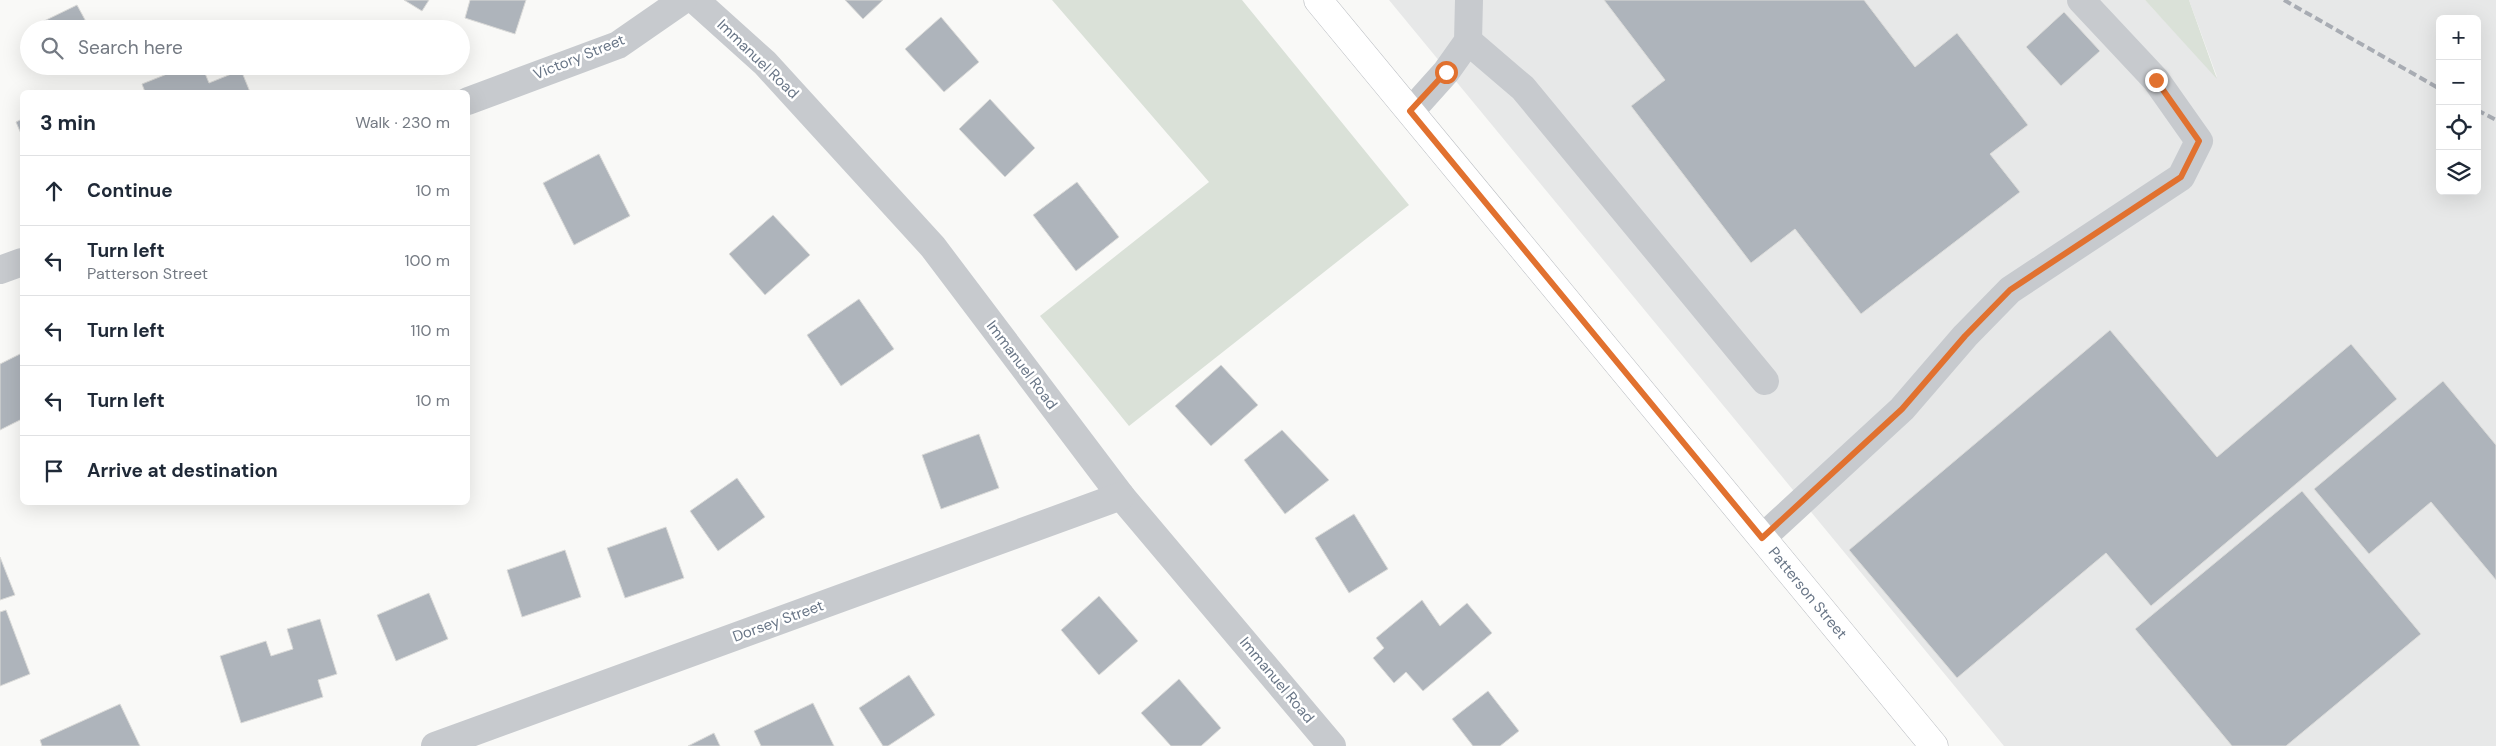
<!DOCTYPE html>
<html lang="en">
<head>
<meta charset="utf-8">
<style>
	:root { --surface:#fff; --page:#f2f2f3; --text:#1f2937; --muted:#747a83; --line:#e0e1e3 }
	body { margin:0; font-family:"DM Sans",sans-serif; background:var(--page); color:var(--text) }
	.controls { position:absolute; right:15px; top:15px; display:grid; overflow:hidden; border-radius:8px; box-shadow:0 5px 20px #0002 }
	.controls button { width:45px; height:45px; display:grid; place-items:center; padding:0; border:0; border-bottom:1px solid var(--line); background:var(--surface); color:var(--text); font:25px sans-serif }
	.stop { position:absolute; width:15px; height:15px; margin:-11px; border:4px solid #e1712f; border-radius:50%; background:#fff }
	.stop.end { background:#e1712f; border-color:#fff; box-shadow:0 1px 5px #0008 }
	.list { margin:0; padding:0; list-style:none }
	h2 { display:flex; justify-content:space-between; align-items:center; height:65px; margin:0; padding:0 20px; font-size:21px }
	h2 small { font-size:16px; font-weight:400; color:var(--muted) }
	.list li { display:grid; grid-template-columns:32px 1fr auto; gap:15px; align-items:center; box-sizing:border-box; height:70px; padding:0 20px; border-top:1px solid var(--line) }
	.list b { display:block; font-size:19px; white-space:nowrap }
	.list p { margin:0; font-size:16px; white-space:nowrap; color:var(--muted) }
	.list em { font-size:16px; font-style:normal; color:var(--muted) }
	.icon { flex:none; width:28px; height:28px; fill:none; stroke:currentColor; stroke-width:2; stroke-linecap:round; stroke-linejoin:round }
	.map { position:relative; flex:none; width:2496px; height:746px; overflow:hidden }
	.search { position:absolute; background:var(--surface); box-shadow:0 5px 20px #0002; left:20px; top:20px; width:450px; height:55px; display:flex; align-items:center; gap:12px; box-sizing:border-box; padding:0 18px; border-radius:28px; color:var(--muted); font-size:19px }
	.panel { position:absolute; background:var(--surface); box-shadow:0 5px 20px #0002; left:20px; top:90px; width:450px; height:415px; border-radius:8px }
	.map>svg:first-child { display:block }
	.built { fill:#e7e8e8; fill-rule:evenodd }
	.green { fill:#dae1d8 }
	.building { fill:#aeb4bb; stroke:#dbdbd9 }
	.lines { fill:none; stroke-linecap:round; stroke-linejoin:round }
	.major-casing { stroke:#babdc2; stroke-width:29 }
	.minor { stroke:#c7cace; stroke-width:28 }
	.major { stroke:#fff; stroke-width:28 }
	.rail { stroke:#a8acb3; stroke-width:4; stroke-dasharray:8 4; stroke-linecap:butt }
	.route { stroke:#e1712f; stroke-width:6 }
	.labels { text-anchor:middle; dominant-baseline:central; stroke-width:5; stroke-linejoin:round; paint-order:stroke }
	.street-label { font-size:15px; fill:#697687; stroke:#fff }
</style>
</head>
<body>
<div class="map">
<svg width="2496" height="746" viewBox="0 0 2496 746">
	<rect width="100%" height="100%" fill="#f9f9f7"/>
	<path class="built" d="M 1389,0 L 2145,0 L 2217,77 L 2189,0 L 2496,0 L 2496,746 L 2004,746 ZM 2440,19 L 2477,19 L 2477,191 L 2440,191 Z"/>
	<g class="green">
		<polygon points="1052,0 1242,0 1409,205 1129,426 1040,316 1209,182"/>
		<polygon points="2145,0 2189,0 2217,79"/>
	</g>
	<g class="building">
		<polygon points="404,0 429,0 422,11"/>
		<polygon points="470,0 526,0 515,34 465,18"/>
		<polygon points="845,0 883,0 863,19"/>
		<polygon points="1604,0 1864,0 1915,67 1957,33 2028,125 1990,154 2020,192 1861,314 1795,229 1751,263 1631,106 1665,80"/>
		<polygon points="77,5 90,29 43,29 40,23"/>
		<polygon points="2064,12 2100,51 2061,86 2026,47"/>
		<polygon points="941,17 979,62 944,92 905,49"/>
		<polygon points="187,66 202,66 209,83 241,70 250,92 145,92 142,84"/>
		<polygon points="990,99 1035,148 1005,177 959,129"/>
		<polygon points="22,119 22,136 16,122"/>
		<polygon points="599,154 630,216 574,245 543,183"/>
		<polygon points="1077,182 1119,237 1076,271 1033,215"/>
		<polygon points="773,215 810,255 765,295 729,254"/>
		<polygon points="859,299 894,349 841,386 807,335"/>
		<polygon points="2110,330 2217,457 2351,344 2397,399 2151,606 2106,553 1957,678 1849,550"/>
		<polygon points="22,353 22,419 0,430 0,364"/>
		<polygon points="1221,365 1258,405 1211,446 1175,406"/>
		<polygon points="2443,381 2496,445 2496,580 2431,502 2369,554 2314,489"/>
		<polygon points="1282,430 1329,480 1285,514 1244,460"/>
		<polygon points="979,434 999,488 941,509 922,455"/>
		<polygon points="737,478 765,517 718,551 690,511"/>
		<polygon points="2302,491 2421,634 2286,746 2232,746 2135,629"/>
		<polygon points="1354,514 1388,569 1349,593 1315,538"/>
		<polygon points="666,527 684,578 625,598 607,548"/>
		<polygon points="565,550 581,597 522,617 507,570"/>
		<polygon points="0,557 15,595 0,600"/>
		<polygon points="429,593 448,639 396,661 377,615"/>
		<polygon points="1099,596 1138,641 1099,675 1061,630"/>
		<polygon points="1422,600 1440,626 1467,603 1492,633 1423,691 1406,672 1394,683 1373,658 1384,648 1376,638"/>
		<polygon points="6,610 30,674 0,686 0,612"/>
		<polygon points="320,619 337,674 318,680 323,697 241,723 220,656 266,641 271,656 293,649 287,629"/>
		<polygon points="909,675 935,715 888,746 883,746 859,708"/>
		<polygon points="1179,679 1221,728 1201,746 1171,746 1141,713"/>
		<polygon points="1488,691 1519,731 1500,746 1473,746 1452,719"/>
		<polygon points="813,703 834,746 761,746 754,731"/>
		<polygon points="120,704 140,746 42,746 40,740"/>
		<polygon points="714,733 720,746 688,746"/>
	</g>
	<g class="lines">
		<defs>
			<g id="major">
				<path id="s1" d="M 1318,0 L 1934,746"/>
			</g>
		</defs>
		<use href="#major" class="major-casing"/>
		<g class="minor">
			<polyline points="695,0 765,63 933,247 1121,496 1332,746"/>
			<polyline points="1468,41 1523,88 1765,381"/>
			<polyline points="468,101 618,45 683,0"/>
			<polyline points="1411,111 1446,72 1468,41 1469,0"/>
			<polyline points="0,270 22,262"/>
			<polyline points="1762,538 1902,409 1965,336 2010,290 2181,177 2199,141 2156,80 2081,0"/>
			<polyline points="435,746 1121,496"/>
		</g>
		<use href="#major" class="major"/>
		<g class="rail">
			<polyline points="2284,0 2440,89"/>
			<polyline points="2477,110 2496,120"/>
		</g>
	</g>
	<g class="lines">
		<polyline class="route" points="1446,72 1410,111 1762,538 1902,409 1965,336 2010,290 2181,177 2199,141 2156,80"/>
	</g>
	<g class="labels">
		<g class="street-label">
			<text transform="translate(579 57) rotate(-22)">Victory Street</text>
			<text transform="translate(758 59) rotate(44)">Immanuel Road</text>
			<text transform="translate(1022 365) rotate(53)">Immanuel Road</text>
			<text stroke="none"><textPath href="#s1" startOffset="769">Patterson Street</textPath></text>
			<text transform="translate(778 621) rotate(-20)">Dorsey Street</text>
			<text transform="translate(1277 680) rotate(50)">Immanuel Road</text>
		</g>
	</g>
</svg>
<div class="controls">
<button>+</button>
<button>−</button>
<button><svg class="icon" aria-label="locate" viewBox="0 0 24 24"><circle cx="12" cy="12" r="6"/><path d="M12 2v4M12 18v4M2 12h4M18 12h4"/></svg></button>
<button><svg class="icon" aria-label="layers" viewBox="0 0 24 24"><path d="M12 4l9 5-9 5-9-5zM3 14l9 5 9-5"/></svg></button>
</div>
<div class="stop" style="left:1446px;top:72px"></div>
<div class="stop end" style="left:2156px;top:80px"></div>
<div class="search"><svg class="icon" aria-label="search" viewBox="0 0 24 24"><circle cx="10" cy="10" r="6"/><path d="M15 15l6 6"/></svg>Search here</div>
<section class="panel">
<h2>3 min<small>Walk · 230 m</small></h2>
<ul class="list">
<li><svg class="icon" aria-label="ahead" viewBox="0 0 24 24"><path d="M12 20V5M6 11l6-6 6 6"/></svg><div><b>Continue</b></div><em>10 m</em></li>
<li><svg class="icon" aria-label="left" viewBox="0 0 24 24"><path d="M17 20v-9H6M10 6l-5 5 5 5"/></svg><div><b>Turn left</b><p>Patterson Street</p></div><em>100 m</em></li>
<li><svg class="icon" aria-label="left" viewBox="0 0 24 24"><path d="M17 20v-9H6M10 6l-5 5 5 5"/></svg><div><b>Turn left</b></div><em>110 m</em></li>
<li><svg class="icon" aria-label="left" viewBox="0 0 24 24"><path d="M17 20v-9H6M10 6l-5 5 5 5"/></svg><div><b>Turn left</b></div><em>10 m</em></li>
<li><svg class="icon" aria-label="arrive" viewBox="0 0 24 24"><path d="M6 21V4h12l-3 4 3 4H6"/></svg><div><b>Arrive at destination</b></div></li>
</ul>
</section>
</div>
</body>
</html>
